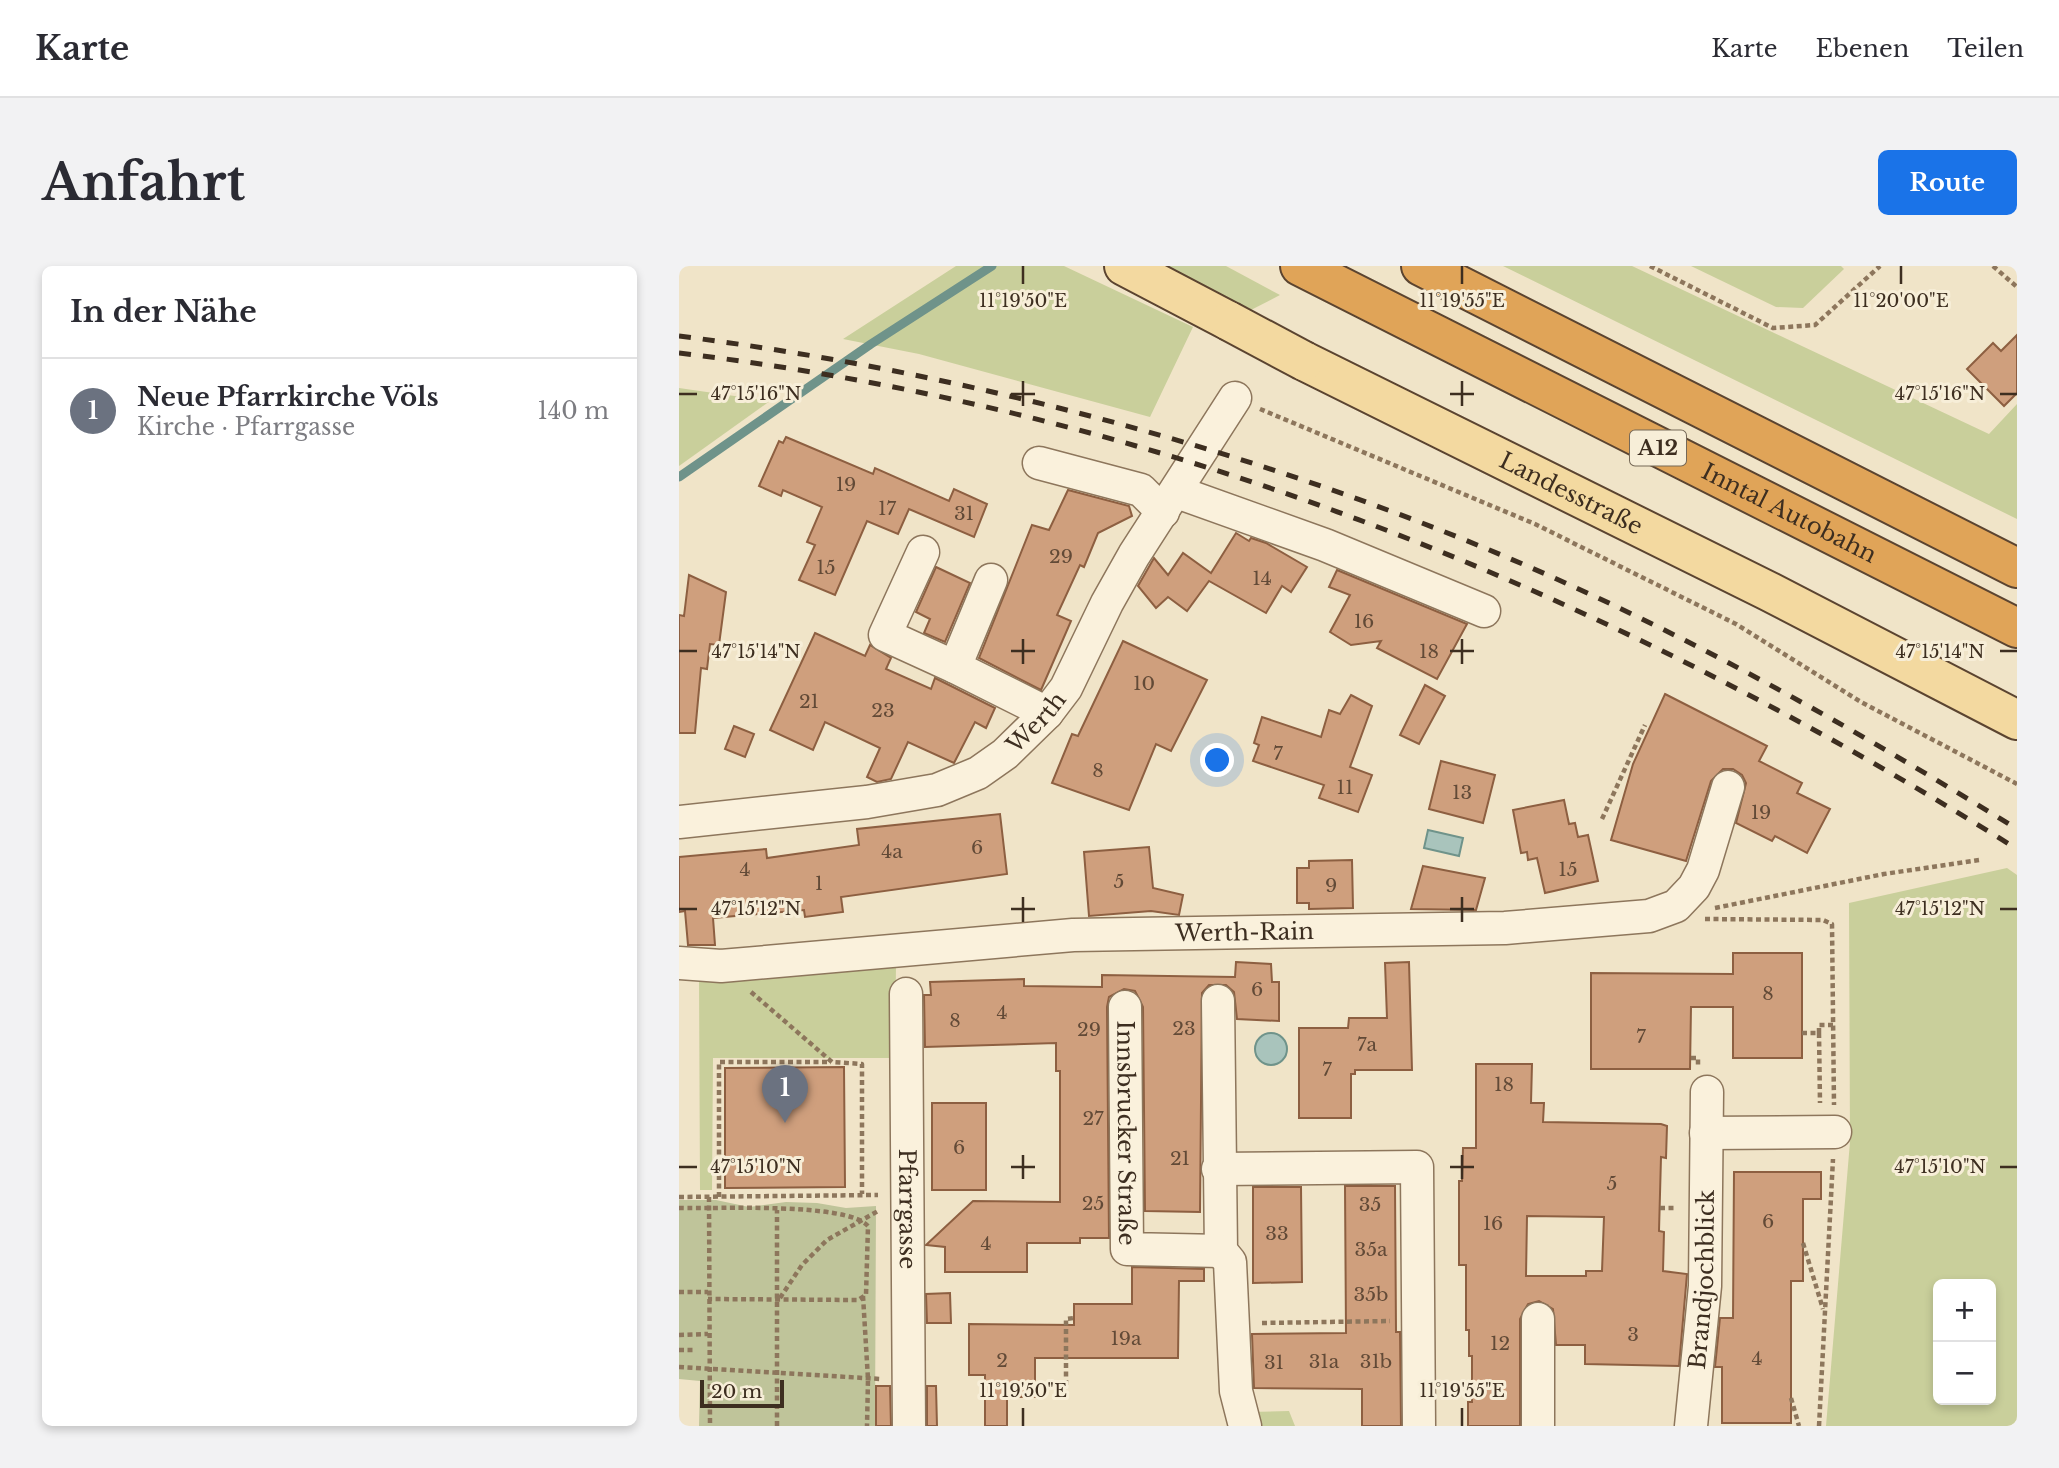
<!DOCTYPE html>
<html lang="de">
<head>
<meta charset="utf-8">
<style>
	:root { --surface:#fff; --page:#f2f2f3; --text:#2b2b33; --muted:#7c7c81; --line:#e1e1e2; --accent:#1a73e8 }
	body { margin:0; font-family:"Libre Baskerville",serif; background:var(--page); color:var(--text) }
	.controls { position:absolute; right:21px; bottom:21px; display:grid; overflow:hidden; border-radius:10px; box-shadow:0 4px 10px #0003 }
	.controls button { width:63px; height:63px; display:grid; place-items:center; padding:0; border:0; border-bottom:2px solid var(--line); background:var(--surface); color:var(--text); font:35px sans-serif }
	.scale { position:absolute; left:21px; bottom:18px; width:84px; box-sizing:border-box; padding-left:7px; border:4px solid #3d2e20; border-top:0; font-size:19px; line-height:24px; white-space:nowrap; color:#3d2e20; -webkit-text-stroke:5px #f7eed8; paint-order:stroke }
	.you { position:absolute; left:539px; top:495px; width:24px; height:24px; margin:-18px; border:5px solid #fff; border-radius:50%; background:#1a73e8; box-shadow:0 0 0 10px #1a73e833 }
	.badge { display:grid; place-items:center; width:46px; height:46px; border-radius:50%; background:var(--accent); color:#fff; font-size:23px; font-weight:700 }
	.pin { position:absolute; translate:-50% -58px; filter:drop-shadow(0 2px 4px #0008) }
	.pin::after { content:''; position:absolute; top:37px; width:24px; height:21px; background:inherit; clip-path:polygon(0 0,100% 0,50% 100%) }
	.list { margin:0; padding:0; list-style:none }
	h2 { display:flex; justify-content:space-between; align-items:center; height:91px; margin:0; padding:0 28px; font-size:30px }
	h2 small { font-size:23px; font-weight:400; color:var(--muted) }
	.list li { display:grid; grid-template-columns:46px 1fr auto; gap:21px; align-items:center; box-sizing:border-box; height:105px; padding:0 28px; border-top:2px solid var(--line) }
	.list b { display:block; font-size:26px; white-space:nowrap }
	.list p { margin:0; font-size:23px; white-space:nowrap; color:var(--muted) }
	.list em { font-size:23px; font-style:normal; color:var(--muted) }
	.map { position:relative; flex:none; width:1338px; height:1160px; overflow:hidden; border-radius:10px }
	header { display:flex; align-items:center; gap:42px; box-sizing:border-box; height:98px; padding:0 35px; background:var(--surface); border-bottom:2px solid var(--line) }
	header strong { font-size:33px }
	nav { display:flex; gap:38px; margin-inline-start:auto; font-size:24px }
	.intro { display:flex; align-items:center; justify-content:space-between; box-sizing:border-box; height:168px; padding:0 42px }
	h1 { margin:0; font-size:49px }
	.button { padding:18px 32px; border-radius:10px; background:var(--accent); color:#fff; font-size:24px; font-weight:700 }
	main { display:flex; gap:42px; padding:0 42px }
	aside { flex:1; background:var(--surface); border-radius:10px; box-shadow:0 4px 10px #0003 }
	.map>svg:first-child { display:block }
	.green { fill:#c9cf9b; fill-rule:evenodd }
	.cemetery { fill:#bfc49a }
	.water { fill:#a9c4bc; stroke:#6f938a; stroke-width:2 }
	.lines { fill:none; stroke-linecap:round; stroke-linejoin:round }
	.stream { stroke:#6f938a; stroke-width:9 }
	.building { fill:#cf9f7d; stroke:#8d5f41; stroke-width:2; fill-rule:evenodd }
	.minor-casing { stroke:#8d765c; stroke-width:35 }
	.major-casing { stroke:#5b4430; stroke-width:42 }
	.highway-casing { stroke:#5b4430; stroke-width:42 }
	.path { stroke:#8d765c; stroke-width:4.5; stroke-dasharray:5 3.5; stroke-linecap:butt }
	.minor { stroke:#faf1dc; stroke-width:32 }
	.major { stroke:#f3d9a0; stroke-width:38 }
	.highway { stroke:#e0a458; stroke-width:38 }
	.rail { stroke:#3d2e20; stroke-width:5; stroke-dasharray:12 12; stroke-linecap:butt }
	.major-bridge-casing { stroke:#5b4430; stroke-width:42; stroke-linecap:butt }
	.major-bridge { stroke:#f3d9a0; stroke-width:38 }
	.ticks { fill:none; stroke:#3d2e20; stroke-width:2.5 }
	.labels { text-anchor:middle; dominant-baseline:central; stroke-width:6; stroke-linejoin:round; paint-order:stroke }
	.number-label { font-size:19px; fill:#624a37 }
	.shield { fill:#f7eed8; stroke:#756857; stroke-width:2 }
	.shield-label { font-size:21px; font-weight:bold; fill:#3d2e20 }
	.street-label { font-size:23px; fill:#3d2e20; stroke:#f7eed8 }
	.ticks-label { font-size:18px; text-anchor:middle; fill:#3d2e20; stroke:#f7eed8; stroke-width:6; stroke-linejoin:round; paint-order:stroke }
</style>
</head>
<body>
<header>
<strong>Karte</strong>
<nav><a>Karte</a><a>Ebenen</a><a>Teilen</a></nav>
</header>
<div class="intro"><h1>Anfahrt</h1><a class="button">Route</a></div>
<main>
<aside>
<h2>In der Nähe<small></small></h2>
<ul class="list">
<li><span class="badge" style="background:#6b7280">1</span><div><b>Neue Pfarrkirche Völs</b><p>Kirche · Pfarrgasse</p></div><em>140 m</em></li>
</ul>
</aside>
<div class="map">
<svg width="1338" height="1160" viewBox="0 0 1338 1160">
	<rect width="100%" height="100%" fill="#f0e4c8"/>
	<g class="green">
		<polygon points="277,0 385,0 514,61 471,151 240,88 164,73"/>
		<polygon points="482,0 547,0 601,29 570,45"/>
		<polygon points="824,0 953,0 1310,168 1338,138 1338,253"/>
		<polygon points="1012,0 1162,0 1165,3 1124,42 1097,41"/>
		<polygon points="0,122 91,135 0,200"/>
		<path d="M 1328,602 L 1338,609 L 1338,1160 L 1147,1160 L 1171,876 L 1170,637 ZM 1259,1018 L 1312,1018 L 1312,1134 L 1259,1134 Z"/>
		<polygon points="217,698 216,792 34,792 33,924 21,924 20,711"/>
		<polygon points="610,1145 616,1160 576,1160 570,1146"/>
	</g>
	<polygon class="cemetery" points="0,934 37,934 70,941 107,936 138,937 167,942 197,940 196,1160 20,1160 21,1115 0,1113"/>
	<g class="water">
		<polygon points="749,564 784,572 780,590 745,582"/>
		<circle cx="592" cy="783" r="16"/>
	</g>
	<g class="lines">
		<polyline class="stream" points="0,211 192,78 313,0"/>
	</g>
	<g class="building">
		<polygon points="1338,69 1338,127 1325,140 1288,103 1314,77 1322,85"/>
		<polygon points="107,171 194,208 196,202 270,235 275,223 308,238 295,271 230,243 219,268 188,255 156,329 120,314 136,279 128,276 143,241 104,224 102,230 80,220 100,175 104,177"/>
		<polygon points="389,224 450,240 453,250 419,267 405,301 401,299 378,349 392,355 362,424 300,392 353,259 370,264"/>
		<polygon points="557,267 570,275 572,272 587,277 628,301 612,326 603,320 587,347 530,315 508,345 489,331 477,342 459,320 475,292 489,309 504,287 532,307"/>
		<polygon points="257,301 291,317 266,376 245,367 251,353 237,346"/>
		<polygon points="658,304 788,358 758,413 698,382 702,375 672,379 651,366 671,329 650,321"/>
		<polygon points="10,309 47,326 40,379 31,378 28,403 22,402 16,467 0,467 0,349 5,350"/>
		<polygon points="136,367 186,390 191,379 212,392 207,403 252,423 256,412 316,442 307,462 296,456 275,497 229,476 212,513 198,516 188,511 201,482 146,456 134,484 91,464"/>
		<polygon points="444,375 528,414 492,485 477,478 450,544 373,517 393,468 399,470"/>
		<polygon points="746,419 766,430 740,478 721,469"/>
		<polygon points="986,428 1088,480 1080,495 1123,517 1118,527 1151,543 1128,587 1096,570 1093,575 1057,557 1067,517 1063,509 1054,503 1044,503 1032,515 1007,595 932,574 954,498"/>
		<polygon points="672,429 693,440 671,501 693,509 679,546 640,532 645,519 574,495 580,479 575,477 583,451 642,471 650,444 661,448"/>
		<polygon points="55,460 75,468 66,491 46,483"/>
		<polygon points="762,495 816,509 804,557 750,543"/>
		<polygon points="885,534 890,558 896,557 899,571 909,569 919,615 866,627 858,592 849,594 848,586 842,587 834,544"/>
		<polygon points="321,548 328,608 162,631 164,646 126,651 125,644 34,652 36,679 9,679 6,645 0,646 0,591 87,583 88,592 180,579 178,563"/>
		<polygon points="470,581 474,622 504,629 500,649 472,645 410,650 405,586"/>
		<polygon points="673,594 674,642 630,643 630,637 618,637 618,602 630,602 630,595"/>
		<polygon points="744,600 806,612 797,644 732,643"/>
		<polygon points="1054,687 1123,687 1123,792 1054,792 1054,741 1012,741 1011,803 912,803 912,707 1054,708"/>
		<polygon points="557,696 592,698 593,716 600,716 600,755 558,753 555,726 547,719 530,719 523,727 521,946 466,945 464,741 456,725 445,723 430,731 428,741 430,972 401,972 401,977 348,977 348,1006 266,1006 266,981 247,979 294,935 381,936 381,805 377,805 377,777 246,781 245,729 252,729 251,716 345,713 345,720 423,721 423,709 556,711"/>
		<polygon points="730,696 733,804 676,804 676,808 672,808 672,852 620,852 620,762 669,762 670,752 708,752 706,697"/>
		<path d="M 797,798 L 853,798 L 852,837 L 865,837 L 864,856 L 982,858 L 988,860 L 987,892 L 982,891 L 980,965 L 985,966 L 984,1005 L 1008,1008 L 1000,1100 L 906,1098 L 906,1079 L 877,1079 L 874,1043 L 860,1035 L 849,1038 L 841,1053 L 841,1160 L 789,1160 L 789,1136 L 793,1136 L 793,1090 L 790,1090 L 790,1064 L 787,1064 L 787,999 L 780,999 L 780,915 L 783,915 L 784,882 L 797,882 ZM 848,950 L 925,951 L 923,1005 L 907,1005 L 907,1010 L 847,1010 Z"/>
		<polygon points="165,801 166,921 46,922 46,802"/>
		<rect x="253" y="837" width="54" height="87"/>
		<polygon points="1055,906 1142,906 1142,933 1124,933 1124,1015 1112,1015 1112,1157 1043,1157 1043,1101 1036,1101 1041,1052 1054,1052"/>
		<polygon points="666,920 716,920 717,1066 721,1066 722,1160 683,1160 683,1123 575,1122 573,1068 667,1067"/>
		<polygon points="574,921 622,921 623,1016 574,1017"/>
		<polygon points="453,1001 525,1003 525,1015 500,1015 499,1092 356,1092 356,1131 328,1131 328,1160 306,1160 306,1109 290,1109 290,1058 395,1059 395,1038 453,1038"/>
		<polygon points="271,1027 272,1057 248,1057 247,1028"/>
		<polygon points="197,1120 211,1120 212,1160 197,1160"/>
		<polygon points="248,1120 257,1120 258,1160 248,1160"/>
	</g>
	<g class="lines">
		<defs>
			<g id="minor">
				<polyline points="360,197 462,224 484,246"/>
				<polyline points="498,226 646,279 805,345"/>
				<polyline points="244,286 206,369 276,401"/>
				<polyline points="312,314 276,401 368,447"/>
				<path id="s1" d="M 0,556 L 188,536 L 258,524 L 299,507 L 326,488 L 368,447 L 387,422 L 428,337 L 455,289 L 556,132"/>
				<path id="s2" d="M 0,697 L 42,700 L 394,669 L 826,662 L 970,650 L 997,640 L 1015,621 L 1024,604 L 1049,521"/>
				<path id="s3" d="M 227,728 L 230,1160"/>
				<polyline points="539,735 542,985 551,996 557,1125 566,1160"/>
				<path id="s4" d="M 446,741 L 448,983 L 542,985"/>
				<polyline points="1027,867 1156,866"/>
				<polyline points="539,903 738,901 740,1160"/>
				<polyline points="859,1053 859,1160"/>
				<path id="s5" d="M 1012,1160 L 1026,1020 L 1028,826"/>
			</g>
			<g id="major">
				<polyline points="445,0 550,55"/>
				<path id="s6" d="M 625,95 L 1089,325 L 1338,454"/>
			</g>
			<g id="highway">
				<path id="s7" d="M 621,0 L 1338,362"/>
				<polyline points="742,0 1338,302"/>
			</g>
		</defs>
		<use href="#minor" class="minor-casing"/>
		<use href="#major" class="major-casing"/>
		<use href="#highway" class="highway-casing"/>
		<g class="path">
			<polyline points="971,0 1094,62 1136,59 1201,0"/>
			<polyline points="1314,0 1338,21"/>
			<polyline points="581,143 856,258 1057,358 1182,436 1338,518"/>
			<polyline points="923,553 966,459"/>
			<polyline points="1036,642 1205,608 1300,594"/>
			<polyline points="1026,653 1144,654 1153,658 1155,839"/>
			<polyline points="72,726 153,796 183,798 183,928"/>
			<polyline points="1123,767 1140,767 1141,837"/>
			<polyline points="1140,767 1140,759 1155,759"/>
			<polyline points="1012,792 1019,792 1019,801"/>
			<polyline points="0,931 199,929"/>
			<polyline points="30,931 31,1160"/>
			<polyline points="40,931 40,796 152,796"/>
			<path d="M 0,942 C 38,943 167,936 189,960 L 187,1029 L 179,1034 L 29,1033"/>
			<polyline points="981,942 998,942"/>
			<polyline points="1124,977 1144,1043"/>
			<polyline points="0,1026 29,1026"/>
			<polyline points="184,1030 189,1113 188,1160"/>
			<polyline points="101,1032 123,999 148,974 199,945"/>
			<polyline points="583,1057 711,1055"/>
			<polyline points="0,1069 29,1068"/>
			<polyline points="0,1084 16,1084"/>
			<polyline points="0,1101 202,1113"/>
			<polyline points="387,1119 387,1053 395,1052"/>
			<polyline points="1112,1132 1120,1160"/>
			<polyline points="98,1160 98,944"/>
			<polyline points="1140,1160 1154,893"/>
		</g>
		<use href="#minor" class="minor"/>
		<use href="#major" class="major"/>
		<use href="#highway" class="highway"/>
		<g class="rail">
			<path d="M 0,70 C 315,110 646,202 934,339 C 1073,405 1207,482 1338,563"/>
			<path d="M 0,87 C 486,145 925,325 1338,583"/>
		</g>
		<defs>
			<polyline id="major-bridge" points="550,55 625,95"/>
		</defs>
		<use href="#major-bridge" class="major-bridge-casing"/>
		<use href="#major-bridge" class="major-bridge"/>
	</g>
	<path class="ticks" d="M 344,0 L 344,18M 783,0 L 783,18M 1222,0 L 1222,18M 344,115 L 344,140M 783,115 L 783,140M 0,128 L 18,128M 332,128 L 356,128M 771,128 L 795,128M 1321,128 L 1338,128M 344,373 L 344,398M 783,373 L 783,398M 0,385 L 18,385M 332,385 L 356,385M 771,385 L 795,385M 1321,385 L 1338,385M 344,631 L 344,656M 783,631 L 783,656M 0,643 L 18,643M 332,643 L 356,643M 771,643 L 795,643M 1321,643 L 1338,643M 344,889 L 344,913M 783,889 L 783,913M 0,901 L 18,901M 332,901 L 356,901M 771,901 L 795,901M 1321,901 L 1338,901M 344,1142 L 344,1160M 783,1142 L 783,1160"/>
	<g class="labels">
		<g class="number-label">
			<text x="167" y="218">19</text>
			<text x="208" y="242">17</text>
			<text x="285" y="247">31</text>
			<text x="382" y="290">29</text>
			<text x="147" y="301">15</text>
			<text x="583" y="312">14</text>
			<text x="685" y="355">16</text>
			<text x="750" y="385">18</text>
			<text x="465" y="417">10</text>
			<text x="130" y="435">21</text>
			<text x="204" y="444">23</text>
			<text x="599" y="487">7</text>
			<text x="419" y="504">8</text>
			<text x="666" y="521">11</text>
			<text x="783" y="526">13</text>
			<text x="1082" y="546">19</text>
			<text x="298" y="581">6</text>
			<text x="213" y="585">4a</text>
			<text x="66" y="603">4</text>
			<text x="889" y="603">15</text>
			<text x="440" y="615">5</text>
			<text x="140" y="617">1</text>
			<text x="652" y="619">9</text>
			<text x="578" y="723">6</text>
			<text x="1089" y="727">8</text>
			<text x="323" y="746">4</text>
			<text x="276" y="754">8</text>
			<text x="505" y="762">23</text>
			<text x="410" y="763">29</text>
			<text x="962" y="770">7</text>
			<text x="688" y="778">7a</text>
			<text x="648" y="803">7</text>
			<text x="825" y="818">18</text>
			<text x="414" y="852">27</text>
			<text x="280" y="881">6</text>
			<text x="501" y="892">21</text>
			<text x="933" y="917">5</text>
			<text x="414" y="937">25</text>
			<text x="691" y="938">35</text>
			<text x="1089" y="955">6</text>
			<text x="814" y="957">16</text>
			<text x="598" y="967">33</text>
			<text x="307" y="977">4</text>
			<text x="692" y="983">35a</text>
			<text x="692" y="1028">35b</text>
			<text x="954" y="1068">3</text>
			<text x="447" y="1072">19a</text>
			<text x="821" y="1077">12</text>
			<text x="1078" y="1092">4</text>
			<text x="323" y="1094">2</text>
			<text x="645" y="1095">31a</text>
			<text x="697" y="1095">31b</text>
			<text x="595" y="1096">31</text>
		</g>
		<rect class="shield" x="951" y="164.5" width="56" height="35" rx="5"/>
		<g class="shield-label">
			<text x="979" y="182">A12</text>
		</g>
		<g class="street-label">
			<text stroke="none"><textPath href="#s6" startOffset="298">Landesstraße</textPath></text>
			<text stroke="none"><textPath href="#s7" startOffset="548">Inntal Autobahn</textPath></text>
			<text stroke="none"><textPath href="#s1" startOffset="382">Werth</textPath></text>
			<text stroke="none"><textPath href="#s2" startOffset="567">Werth-Rain</textPath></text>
			<text stroke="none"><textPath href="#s4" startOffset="126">Innsbrucker Straße</textPath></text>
			<text stroke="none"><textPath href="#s3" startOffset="215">Pfarrgasse</textPath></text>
			<text stroke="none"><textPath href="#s5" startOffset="147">Brandjochblick</textPath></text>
		</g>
	</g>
	<g class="ticks-label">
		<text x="344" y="41">11°19'50"E</text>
		<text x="783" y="41">11°19'55"E</text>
		<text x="1222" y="41">11°20'00"E</text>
		<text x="77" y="134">47°15'16"N</text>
		<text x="1261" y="134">47°15'16"N</text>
		<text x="77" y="392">47°15'14"N</text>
		<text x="1261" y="392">47°15'14"N</text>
		<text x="77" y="649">47°15'12"N</text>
		<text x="1261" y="649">47°15'12"N</text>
		<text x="77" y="907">47°15'10"N</text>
		<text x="1261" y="907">47°15'10"N</text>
		<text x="344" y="1131">11°19'50"E</text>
		<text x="783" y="1131">11°19'55"E</text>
	</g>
</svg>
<div class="controls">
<button>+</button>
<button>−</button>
</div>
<div class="scale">20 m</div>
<div class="you"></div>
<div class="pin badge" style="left:106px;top:857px;background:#6b7280">1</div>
</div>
</main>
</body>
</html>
